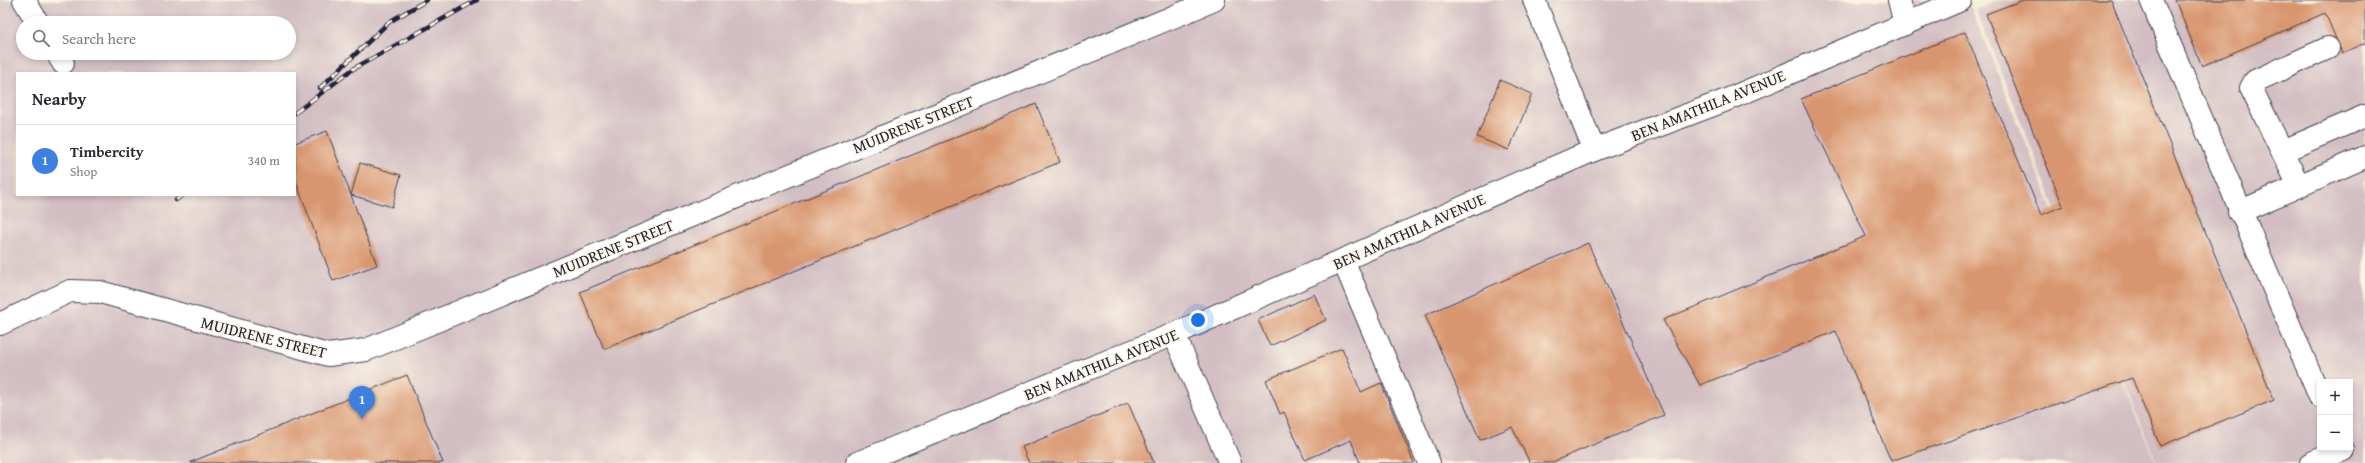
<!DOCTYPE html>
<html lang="en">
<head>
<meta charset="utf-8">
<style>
	:root { --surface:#fff; --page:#f2f2f3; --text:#2b2b33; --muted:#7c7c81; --line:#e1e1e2; --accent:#ea580c }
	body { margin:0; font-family:"Gentium Book Plus",serif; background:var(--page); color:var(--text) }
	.controls { position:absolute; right:12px; bottom:12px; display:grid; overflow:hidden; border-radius:0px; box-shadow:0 2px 6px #0003 }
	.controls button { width:36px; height:36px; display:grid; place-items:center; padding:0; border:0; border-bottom:1px solid var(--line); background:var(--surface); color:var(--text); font:20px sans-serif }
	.you { position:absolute; left:1198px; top:320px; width:14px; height:14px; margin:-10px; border:3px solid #fff; border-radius:50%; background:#1a73e8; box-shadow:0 0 0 6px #1a73e833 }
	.badge { display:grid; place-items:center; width:26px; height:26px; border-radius:50%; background:var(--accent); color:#fff; font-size:13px; font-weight:700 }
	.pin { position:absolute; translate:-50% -33px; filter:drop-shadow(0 1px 2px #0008) }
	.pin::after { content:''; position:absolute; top:21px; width:14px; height:12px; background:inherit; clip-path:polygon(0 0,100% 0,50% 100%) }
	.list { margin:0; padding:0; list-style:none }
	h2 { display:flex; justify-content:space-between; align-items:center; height:52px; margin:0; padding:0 16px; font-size:17px }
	h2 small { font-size:13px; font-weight:400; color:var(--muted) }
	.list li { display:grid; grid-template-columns:26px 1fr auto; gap:12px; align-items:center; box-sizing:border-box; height:72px; padding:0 16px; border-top:1px solid var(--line) }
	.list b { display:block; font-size:15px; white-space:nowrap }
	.list p { margin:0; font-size:13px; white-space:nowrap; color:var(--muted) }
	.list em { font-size:13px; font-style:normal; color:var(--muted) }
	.icon { flex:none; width:22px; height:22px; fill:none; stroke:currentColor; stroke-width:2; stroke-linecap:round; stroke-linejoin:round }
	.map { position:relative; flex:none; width:2365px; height:463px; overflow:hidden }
	.search { position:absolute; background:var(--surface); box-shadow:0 2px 6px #0003; left:16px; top:16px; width:280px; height:44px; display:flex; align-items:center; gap:10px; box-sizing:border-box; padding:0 14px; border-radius:22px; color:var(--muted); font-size:15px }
	.panel { position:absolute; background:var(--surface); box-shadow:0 2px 6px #0003; left:16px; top:72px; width:280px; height:124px; border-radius:0px }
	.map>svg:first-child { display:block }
	.industrial { fill:#d2bec3; fill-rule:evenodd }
	.building { fill:#d89670 }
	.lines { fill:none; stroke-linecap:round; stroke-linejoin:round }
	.minor-casing { stroke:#424052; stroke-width:24 }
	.minor { stroke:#fff; stroke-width:22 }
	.rail-casing { stroke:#22223b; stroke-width:4.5 }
	.rail { stroke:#fcf5e5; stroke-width:3; stroke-dasharray:9; stroke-linecap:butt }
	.labels { text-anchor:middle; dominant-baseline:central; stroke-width:3; stroke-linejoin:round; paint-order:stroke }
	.street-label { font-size:16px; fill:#22223b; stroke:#fcf5e5 }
</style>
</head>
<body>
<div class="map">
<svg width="2365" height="463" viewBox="0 0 2365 463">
	<rect width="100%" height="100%" fill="#fcf5e5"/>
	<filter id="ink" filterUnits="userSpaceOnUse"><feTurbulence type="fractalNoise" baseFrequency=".025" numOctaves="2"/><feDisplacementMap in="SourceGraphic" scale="8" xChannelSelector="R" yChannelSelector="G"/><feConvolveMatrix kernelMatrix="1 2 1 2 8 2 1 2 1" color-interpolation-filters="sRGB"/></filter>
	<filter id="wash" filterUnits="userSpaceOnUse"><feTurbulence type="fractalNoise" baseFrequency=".012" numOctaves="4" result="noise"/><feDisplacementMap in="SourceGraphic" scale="16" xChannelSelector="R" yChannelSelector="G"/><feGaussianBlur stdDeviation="0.9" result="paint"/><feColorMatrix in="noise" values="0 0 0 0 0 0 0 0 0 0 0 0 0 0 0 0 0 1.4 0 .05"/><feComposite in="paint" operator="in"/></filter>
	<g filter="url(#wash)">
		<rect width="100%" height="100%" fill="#f6ead2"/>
		<g class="industrial">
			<path d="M 0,0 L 1968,0 L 2156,463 L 0,463 ZM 23,23 L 289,23 L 289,53 L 23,53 ZM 17,73 L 295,73 L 295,195 L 17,195 Z"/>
			<path d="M 2000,0 L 2365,0 L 2365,463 L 2157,463 L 1976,10 ZM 2320,382 L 2350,382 L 2350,448 L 2320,448 Z"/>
		</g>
		<g id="blocks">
			<g class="building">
				<polygon points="2023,0 2111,0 2274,400 2160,446 2132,378 1891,461 1836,331 1700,385 1663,320 1866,236 1801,99 1965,32 2041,215 2063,206 1986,14"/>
				<polygon points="2175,0 2365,0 2365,43 2342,53 2325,13 2202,66"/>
				<polygon points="1500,80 1532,94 1509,150 1477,137"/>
				<polygon points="1036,104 1060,162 604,349 580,292"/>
				<polygon points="327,131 377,265 333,281 295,179 295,143"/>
				<polygon points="360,163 401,175 392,207 351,195"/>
				<polygon points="1588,243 1664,415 1550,463 1530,463 1512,427 1480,440 1425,315"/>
				<polygon points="1314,294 1326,320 1270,346 1258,320"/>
				<polygon points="1342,348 1361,392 1381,383 1414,463 1360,463 1351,440 1305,460 1284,412 1280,414 1266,380"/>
				<polygon points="407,375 443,463 191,463 191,462"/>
				<polygon points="1128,403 1154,463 1029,463 1022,447"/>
			</g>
		</g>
	</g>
	<g filter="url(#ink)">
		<use href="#blocks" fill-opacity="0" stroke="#424052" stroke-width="1"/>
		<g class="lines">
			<defs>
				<g id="minor">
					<polyline points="24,0 38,23"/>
					<polyline points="1534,0 1594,150"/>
					<polyline points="1899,0 1905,24"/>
					<polyline points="2151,0 2320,397"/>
					<polyline points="57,53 63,63"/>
					<polyline points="2283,151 2365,116"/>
					<polyline points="2299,186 2251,88 2255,81 2328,48"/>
					<polyline points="2239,212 2365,157"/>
					<polyline points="1343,260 1429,463"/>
					<polyline points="0,324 70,291 100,292 328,355 366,350 1214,0"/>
					<polyline points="1174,334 1230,463"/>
					<polyline points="857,463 1174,334 1594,150 1724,101 1961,0"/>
					<polyline points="2311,463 2343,450"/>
				</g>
			</defs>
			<use href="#minor" class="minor-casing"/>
			<use href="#minor" class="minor"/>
			<defs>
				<g id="rail">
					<polyline points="320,88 389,22 427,0"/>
					<polyline points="295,113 353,69 477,0"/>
					<polyline points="176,200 183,195"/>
				</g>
			</defs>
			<use href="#rail" class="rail-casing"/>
			<use href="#rail" class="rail"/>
		</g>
	</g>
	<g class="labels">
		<g class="street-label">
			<text transform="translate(1708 105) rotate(-22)">BEN AMATHILA AVENUE</text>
			<text transform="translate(913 124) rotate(-22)">MUIDRENE STREET</text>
			<text transform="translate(1409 231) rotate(-24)">BEN AMATHILA AVENUE</text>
			<text transform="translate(613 248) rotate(-22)">MUIDRENE STREET</text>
			<text transform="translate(264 337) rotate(14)">MUIDRENE STREET</text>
			<text transform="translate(1101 364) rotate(-22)">BEN AMATHILA AVENUE</text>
		</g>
	</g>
</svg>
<div class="controls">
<button>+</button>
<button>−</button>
</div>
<div class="you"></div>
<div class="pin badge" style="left:362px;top:419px;background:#3f7fe0">1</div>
<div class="search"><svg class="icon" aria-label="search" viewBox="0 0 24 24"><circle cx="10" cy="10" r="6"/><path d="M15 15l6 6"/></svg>Search here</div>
<section class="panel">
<h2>Nearby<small></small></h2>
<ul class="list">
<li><span class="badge" style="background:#3f7fe0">1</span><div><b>Timbercity</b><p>Shop</p></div><em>340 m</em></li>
</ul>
</section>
</div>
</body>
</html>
